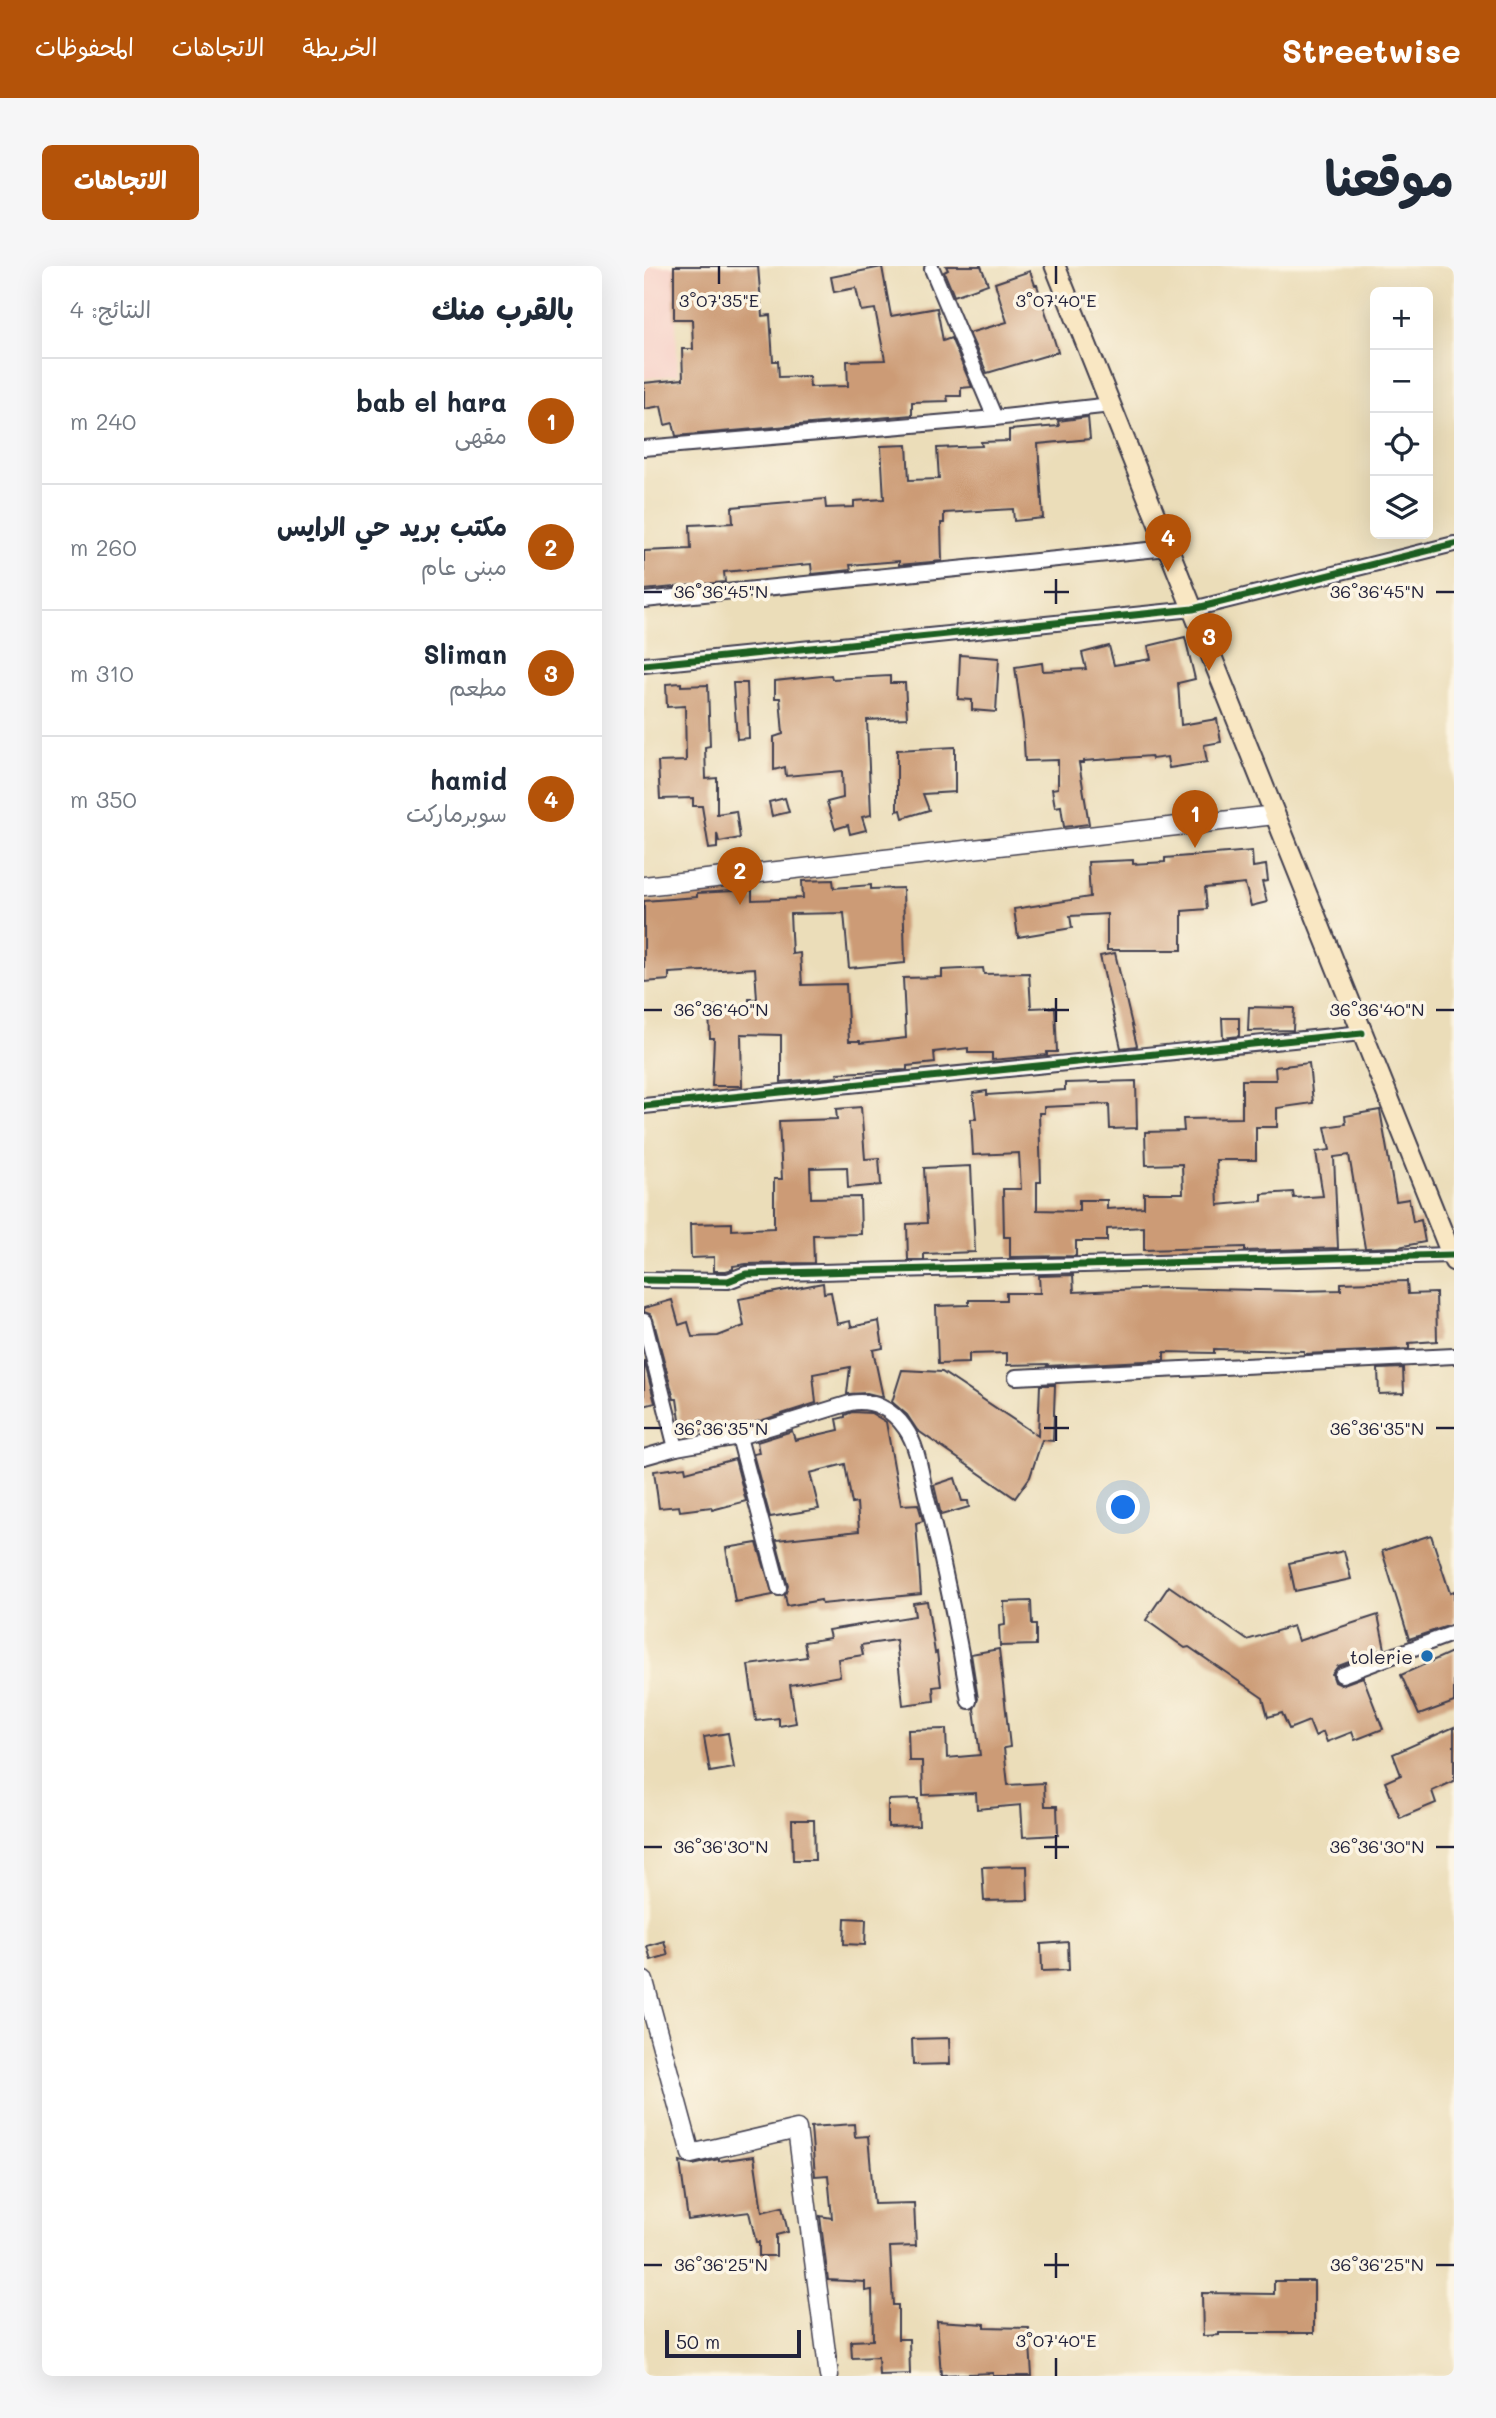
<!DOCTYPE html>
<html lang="ar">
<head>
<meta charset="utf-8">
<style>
	:root { --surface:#fff; --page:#f6f6f7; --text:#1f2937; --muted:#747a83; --line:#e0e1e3; --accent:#b45309 }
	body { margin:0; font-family:Mali,"Playpen Sans Arabic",sans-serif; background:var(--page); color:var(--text); direction:rtl }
	.controls { position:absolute; right:21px; top:21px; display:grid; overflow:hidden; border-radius:10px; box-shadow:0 7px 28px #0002 }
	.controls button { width:63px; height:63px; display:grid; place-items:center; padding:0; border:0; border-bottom:2px solid var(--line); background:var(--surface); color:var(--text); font:35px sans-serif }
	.scale { position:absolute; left:21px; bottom:18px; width:136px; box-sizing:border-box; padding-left:7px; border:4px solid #22223b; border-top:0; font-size:19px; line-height:24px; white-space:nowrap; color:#22223b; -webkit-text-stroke:5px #fcf5e5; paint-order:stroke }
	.you { position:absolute; left:480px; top:1242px; width:24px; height:24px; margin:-18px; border:5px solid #fff; border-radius:50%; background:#1a73e8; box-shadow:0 0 0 10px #1a73e833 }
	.badge { display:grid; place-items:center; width:46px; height:46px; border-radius:50%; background:var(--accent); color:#fff; font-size:23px; font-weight:700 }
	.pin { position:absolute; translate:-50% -58px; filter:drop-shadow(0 2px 4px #0008) }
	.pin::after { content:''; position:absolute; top:37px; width:24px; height:21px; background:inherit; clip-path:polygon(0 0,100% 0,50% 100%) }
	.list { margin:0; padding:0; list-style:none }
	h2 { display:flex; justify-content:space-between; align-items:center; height:91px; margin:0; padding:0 28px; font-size:30px }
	h2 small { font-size:23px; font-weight:400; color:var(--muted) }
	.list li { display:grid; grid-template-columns:46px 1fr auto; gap:21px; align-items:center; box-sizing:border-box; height:126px; padding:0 28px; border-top:2px solid var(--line) }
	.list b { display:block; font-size:26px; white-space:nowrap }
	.list p { margin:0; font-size:23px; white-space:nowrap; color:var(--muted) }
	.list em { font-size:23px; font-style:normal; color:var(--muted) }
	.icon { flex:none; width:38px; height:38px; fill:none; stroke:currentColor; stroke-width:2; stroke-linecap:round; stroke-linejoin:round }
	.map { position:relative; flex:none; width:810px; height:2110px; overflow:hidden; direction:ltr; border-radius:10px }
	header { display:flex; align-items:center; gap:42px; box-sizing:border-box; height:98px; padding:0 35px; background:var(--accent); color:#fff }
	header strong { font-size:33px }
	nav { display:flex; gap:38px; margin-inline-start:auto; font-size:24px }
	.intro { display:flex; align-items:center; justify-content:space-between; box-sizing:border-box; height:168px; padding:0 42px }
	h1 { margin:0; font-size:49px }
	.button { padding:18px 32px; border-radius:10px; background:var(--accent); color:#fff; font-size:24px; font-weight:700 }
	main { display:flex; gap:42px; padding:0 42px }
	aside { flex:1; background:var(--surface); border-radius:10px; box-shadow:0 7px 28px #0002 }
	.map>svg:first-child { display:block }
	.built { fill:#f7d1c9 }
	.building { fill:#cc9b76 }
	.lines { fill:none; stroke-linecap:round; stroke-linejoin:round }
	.minor-casing { stroke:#403e4e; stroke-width:18 }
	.tertiary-casing { stroke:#403e4e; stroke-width:21 }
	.secondary-casing { stroke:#403e4e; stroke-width:23 }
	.minor { stroke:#fff; stroke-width:14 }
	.tertiary { stroke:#fff; stroke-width:18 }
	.secondary { stroke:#f9e7c3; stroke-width:19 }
	.cycleway-casing { stroke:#fcf5e5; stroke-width:11 }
	.cycleway { stroke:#1b5e20; stroke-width:7 }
	.ticks { fill:none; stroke:#22223b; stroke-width:2.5 }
	.poi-dot { fill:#1f6fb2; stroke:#fcf5e5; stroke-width:2.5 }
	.labels { text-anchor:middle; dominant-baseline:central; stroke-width:7; stroke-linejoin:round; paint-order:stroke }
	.poi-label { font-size:19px; fill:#22223b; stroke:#fcf5e5; text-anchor:end }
	.ticks-label { font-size:18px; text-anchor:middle; fill:#22223b; stroke:#fcf5e5; stroke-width:7; stroke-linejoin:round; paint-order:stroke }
</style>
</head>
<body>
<header>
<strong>Streetwise</strong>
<nav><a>الخريطة</a><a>الاتجاهات</a><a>المحفوظات</a></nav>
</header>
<div class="intro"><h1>موقعنا</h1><a class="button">الاتجاهات</a></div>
<main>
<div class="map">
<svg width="810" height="2110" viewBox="0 0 810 2110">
	<rect width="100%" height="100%" fill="#fcf5e5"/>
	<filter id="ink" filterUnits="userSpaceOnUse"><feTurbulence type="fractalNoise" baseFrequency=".0143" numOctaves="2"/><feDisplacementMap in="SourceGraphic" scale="14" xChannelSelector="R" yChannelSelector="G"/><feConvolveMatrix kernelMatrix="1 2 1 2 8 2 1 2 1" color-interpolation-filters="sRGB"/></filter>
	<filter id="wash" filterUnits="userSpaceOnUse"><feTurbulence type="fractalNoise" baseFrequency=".00686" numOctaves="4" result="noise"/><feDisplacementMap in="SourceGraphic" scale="28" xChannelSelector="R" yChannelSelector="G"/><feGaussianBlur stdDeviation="1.57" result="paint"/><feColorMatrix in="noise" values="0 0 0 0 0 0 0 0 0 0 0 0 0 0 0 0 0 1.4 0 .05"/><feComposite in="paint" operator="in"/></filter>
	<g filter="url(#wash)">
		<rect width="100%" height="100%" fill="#ebddb9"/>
		<polygon class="built" points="0,0 30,0 34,109 0,113"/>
		<g id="blocks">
			<g class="building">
				<polygon points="30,0 114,0 118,50 126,49 129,95 134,95 135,111 165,110 166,121 204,120 203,95 241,94 231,43 217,45 212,22 190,26 187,11 238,1 247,50 293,42 299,75 307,72 328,121 317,122 317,130 303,130 304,135 268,136 268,149 32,170 29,157 21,159 17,140 0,143 0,117 39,113 38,83 49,83 48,53 30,53"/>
				<polygon points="302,0 337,0 344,18 310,30 300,6 304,4"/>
				<polygon points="386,5 391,19 393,19 414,86 343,107 325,67 363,56 351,17"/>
				<polygon points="444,151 446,173 394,178 399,252 370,255 369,243 300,247 300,257 297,257 298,295 255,299 255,295 206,299 207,304 168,308 167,298 80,306 81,316 0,324 0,285 47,283 46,259 89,257 88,241 181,233 182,242 210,241 210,235 240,233 237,180 263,179 265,214 295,213 293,182 338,180 337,176 365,175 365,164 415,160 414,155"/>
				<polygon points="541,371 551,413 534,417 537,459 573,453 577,476 560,479 563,496 525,502 523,491 508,493 507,490 440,495 440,497 435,497 445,558 420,561 417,540 411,541 408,523 414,522 414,494 381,495 379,458 371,401 398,397 399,405 442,403 438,387 465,380 470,399 507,393 504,380"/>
				<polygon points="316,389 355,392 352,446 328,444 328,434 314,433"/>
				<polygon points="187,409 188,413 246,410 246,417 261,417 263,452 223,454 227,549 218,551 222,564 206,568 204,559 191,563 183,536 199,532 198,505 142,510 141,501 130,504 130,471 139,468 136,432 131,432 131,415"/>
				<polygon points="37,417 37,420 64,419 66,480 61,481 62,513 73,512 73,548 92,545 96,572 75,576 73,567 73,582 65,583 58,540 49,540 49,532 16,533 14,496 42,495 41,440 23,441 22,418"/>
				<polygon points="89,417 103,417 105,472 93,473"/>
				<polygon points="311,481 311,526 279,528 285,544 259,552 257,544 253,545 253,484"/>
				<polygon points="141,532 145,546 128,550 125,536"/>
				<polygon points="608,585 609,601 622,599 624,615 618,616 623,636 607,640 601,618 561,622 563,643 538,645 538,684 463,684 463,648 426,650 428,662 374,671 370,643 446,631 444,596 489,594 489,598 521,596 521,592"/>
				<polygon points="189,614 190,622 227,619 227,623 259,622 261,697 205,702 200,647 146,648 148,688 156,687 158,719 202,718 205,775 216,775 216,777 262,772 259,712 298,711 298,704 339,702 340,708 385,707 387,742 411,741 413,786 403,786 403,789 348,794 348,787 324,787 324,782 290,786 291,797 263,800 263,804 193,807 194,811 137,816 137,769 97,768 98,820 68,820 70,772 66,772 65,740 105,740 105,733 113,733 111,702 25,707 25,714 0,716 0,635 53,631 53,627 108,624 108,634 159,632 158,615"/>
				<polygon points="471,687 493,780 477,782 456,690"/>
				<polygon points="605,741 650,742 649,764 604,765"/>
				<polygon points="578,752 595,752 595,770 579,772"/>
				<polygon points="665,797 669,837 633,842 633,861 612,861 612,894 572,894 574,939 618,935 618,928 649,926 650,932 679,930 672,886 686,884 681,861 702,858 701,850 736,844 752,935 765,933 769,956 777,954 781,976 754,981 721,982 705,889 690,891 694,982 601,985 601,981 500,984 500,961 463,963 463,975 432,975 432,990 366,991 366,971 360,971 359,923 377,923 375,887 329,889 327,853 332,853 329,827 343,825 343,829 421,824 421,817 492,815 493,862 466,863 465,838 400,841 400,847 395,847 397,916 393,916 393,944 435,945 435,934 463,934 463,943 500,941 500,927 539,927 538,898 502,899 501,866 540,865 539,853 598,852 598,814 632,814 631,801"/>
				<polygon points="217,841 221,893 235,892 237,919 204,922 203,901 166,902 167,932 216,931 217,968 169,969 170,997 102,998 89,1000 89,1003 82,1005 70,1005 70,991 47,992 46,958 88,957 88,964 130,962 130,913 138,913 135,855 193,853 192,843"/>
				<polygon points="327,900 331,986 280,988 280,994 264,994 263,958 283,957 280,902"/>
				<polygon points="429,1009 430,1026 520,1022 653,1025 697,1024 697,1017 763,1015 764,1028 792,1027 793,1075 765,1077 765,1083 660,1088 660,1085 570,1083 570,1087 520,1086 520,1094 403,1100 404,1098 363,1099 363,1087 325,1088 325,1097 294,1098 292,1040 325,1039 325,1034 362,1034 362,1027 396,1027 395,1010"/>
				<polygon points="179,1017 180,1027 187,1026 193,1058 206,1055 207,1061 235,1055 239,1082 229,1084 239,1131 223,1127 203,1128 206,1101 169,1108 172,1137 103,1159 38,1168 33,1133 30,1133 9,1053 6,1048 0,1046 0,1042 28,1034 35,1059 44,1056 48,1071 74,1070 100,1060 95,1033"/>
				<polygon points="0,1094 11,1137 0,1140"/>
				<polygon points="759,1102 760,1127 735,1128 734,1103"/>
				<polygon points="258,1104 298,1106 394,1170 396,1119 411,1119 409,1175 398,1174 386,1211 371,1232 273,1164 263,1149 248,1136"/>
				<polygon points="208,1146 227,1147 242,1156 257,1239 274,1238 279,1255 272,1257 277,1328 178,1338 177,1334 143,1340 141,1329 144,1320 132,1274 215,1265 213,1237 208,1238 201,1198 166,1207 175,1243 126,1251 109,1188 115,1187 113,1176 148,1165 151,1174 195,1164 193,1153 201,1151 201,1149"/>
				<polygon points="91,1193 102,1235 68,1244 67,1241 36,1245 35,1240 15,1242 10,1205 41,1201 42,1206"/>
				<polygon points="311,1212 318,1235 324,1235 325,1241 297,1249 290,1219"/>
				<polygon points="787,1269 806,1327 810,1325 810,1358 765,1373 738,1285"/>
				<polygon points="113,1277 129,1329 91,1336 82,1282"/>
				<polygon points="700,1285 707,1313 651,1325 645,1297"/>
				<polygon points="525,1320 603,1374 649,1360 654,1375 734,1349 741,1383 711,1390 713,1393 694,1400 688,1408 691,1416 697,1419 719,1411 739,1463 711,1474 708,1466 683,1476 679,1466 671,1470 665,1455 645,1463 638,1447 624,1451 619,1432 545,1381 541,1382 502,1354"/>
				<polygon points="283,1335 291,1387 293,1386 297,1420 289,1421 290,1435 259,1439 252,1374 217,1379 219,1389 194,1393 196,1410 146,1419 152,1457 135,1460 135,1452 112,1455 104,1399 163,1391 160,1376 186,1372 184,1364 271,1350 269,1337"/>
				<polygon points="387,1335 388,1359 392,1359 392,1379 356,1380 355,1360 361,1359 360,1336"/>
				<polygon points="355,1383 366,1481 360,1482 364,1519 400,1517 401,1540 413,1540 414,1569 379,1571 377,1539 333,1543 332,1527 279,1529 278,1495 265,1495 264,1464 302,1463 303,1492 336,1489 330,1443 334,1433 327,1388"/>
				<polygon points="810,1385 810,1436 775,1449 757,1409"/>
				<polygon points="810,1461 810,1515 788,1525 792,1537 756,1552 741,1516 757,1509 749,1488"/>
				<polygon points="84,1467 90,1502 66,1506 60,1471"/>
				<polygon points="274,1533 275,1560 244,1561 244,1534"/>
				<polygon points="148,1554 170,1554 171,1594 149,1594"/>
				<polygon points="383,1600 384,1634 340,1635 338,1601"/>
				<polygon points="201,1652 222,1653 221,1679 200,1678"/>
				<polygon points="20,1675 24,1689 7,1694 3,1680"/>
				<polygon points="424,1676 425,1704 398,1705 397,1678"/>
				<polygon points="305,1772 306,1798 269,1799 268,1773"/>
				<polygon points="210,1858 211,1871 224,1870 230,1938 270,1937 272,1980 246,1981 249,2039 254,2039 254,2073 265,2073 266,2108 235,2109 234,2091 208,2092 207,2075 229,2074 228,2024 221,2025 221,2016 184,2014 176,1950 188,1952 184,1909 171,1910 167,1861"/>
				<polygon points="110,1890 118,1946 138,1941 144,1966 132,1969 132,1990 115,1990 115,1976 112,1976 105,1946 44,1954 36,1896 49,1899 75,1893 75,1895"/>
				<polygon points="630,2015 670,2015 670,2067 575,2067 575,2069 559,2070 558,2027 630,2028"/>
				<polygon points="293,2055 341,2058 341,2061 385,2062 388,2110 349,2110 349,2107 297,2109"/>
			</g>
		</g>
	</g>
	<g filter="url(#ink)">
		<use href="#blocks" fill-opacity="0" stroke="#403e4e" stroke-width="2"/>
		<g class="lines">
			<defs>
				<g id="minor">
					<polyline points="288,3 351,152"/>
					<polyline points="0,182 351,152 467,139"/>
					<polyline points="0,334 524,282"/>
					<polyline points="0,399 549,343 810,278"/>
					<polyline points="0,840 718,767"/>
					<polyline points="0,1014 84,1015 102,1008 808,989"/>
					<polyline points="0,1055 32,1182"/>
					<polyline points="372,1111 810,1090"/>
					<polyline points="95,1171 135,1322"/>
					<path d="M 0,1191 L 32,1182 L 95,1171 L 206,1137 C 228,1133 248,1143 261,1162 C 274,1180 277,1208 282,1229 C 300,1297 314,1365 325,1435"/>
					<polyline points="698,1409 810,1367"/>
				</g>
				<g id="tertiary">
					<polyline points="0,620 631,549"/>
					<polyline points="0,1715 47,1888 153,1863 185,2110"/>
				</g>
				<polyline id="secondary" points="411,0 810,995"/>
			</defs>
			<use href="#minor" class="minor-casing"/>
			<use href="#tertiary" class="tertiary-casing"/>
			<use href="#secondary" class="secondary-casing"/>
			<use href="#minor" class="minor"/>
			<use href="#tertiary" class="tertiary"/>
			<use href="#secondary" class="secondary"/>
			<defs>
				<g id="cycleway">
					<polyline points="0,399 549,343 810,278"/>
					<polyline points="0,840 718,767"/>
					<polyline points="0,1014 84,1015 102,1008 808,989"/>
				</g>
			</defs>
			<use href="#cycleway" class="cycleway-casing"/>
			<use href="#cycleway" class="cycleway"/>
		</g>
	</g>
	<path class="ticks" d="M 75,0 L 75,18M 412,0 L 412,18M 412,313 L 412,338M 0,326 L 18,326M 400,326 L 425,326M 792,326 L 810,326M 412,732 L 412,756M 0,744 L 18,744M 400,744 L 425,744M 792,744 L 810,744M 412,1150 L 412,1175M 0,1162 L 18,1162M 400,1162 L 425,1162M 792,1162 L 810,1162M 412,1569 L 412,1593M 0,1581 L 18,1581M 400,1581 L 425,1581M 792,1581 L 810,1581M 412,1987 L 412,2012M 0,1999 L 18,1999M 400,1999 L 425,1999M 792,1999 L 810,1999M 412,2092 L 412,2110"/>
	<circle class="poi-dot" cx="783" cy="1390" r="7"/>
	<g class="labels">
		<g class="poi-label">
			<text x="769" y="1390">tolerie</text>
		</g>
	</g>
	<g class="ticks-label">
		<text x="75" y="41">3°07'35"E</text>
		<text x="412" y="41">3°07'40"E</text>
		<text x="77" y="332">36°36'45"N</text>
		<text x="733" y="332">36°36'45"N</text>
		<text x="77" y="750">36°36'40"N</text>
		<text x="733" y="750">36°36'40"N</text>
		<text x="77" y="1169">36°36'35"N</text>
		<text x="733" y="1169">36°36'35"N</text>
		<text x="77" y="1587">36°36'30"N</text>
		<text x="733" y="1587">36°36'30"N</text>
		<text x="77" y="2005">36°36'25"N</text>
		<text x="733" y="2005">36°36'25"N</text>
		<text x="412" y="2081">3°07'40"E</text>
	</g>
</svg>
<div class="controls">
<button>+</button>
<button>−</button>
<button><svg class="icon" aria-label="locate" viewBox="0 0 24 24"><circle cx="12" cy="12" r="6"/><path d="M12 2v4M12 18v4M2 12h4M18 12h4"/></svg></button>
<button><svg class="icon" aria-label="layers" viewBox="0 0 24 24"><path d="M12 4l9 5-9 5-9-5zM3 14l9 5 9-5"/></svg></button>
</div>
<div class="scale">50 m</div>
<div class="you"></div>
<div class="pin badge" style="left:551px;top:582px">1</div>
<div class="pin badge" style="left:96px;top:639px">2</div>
<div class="pin badge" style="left:565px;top:405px">3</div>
<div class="pin badge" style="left:524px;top:306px">4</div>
</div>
<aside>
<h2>بالقرب منك<small>النتائج: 4</small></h2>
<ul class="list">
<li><span class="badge">1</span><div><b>bab el hara</b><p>مقهى</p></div><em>240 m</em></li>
<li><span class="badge">2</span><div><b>مكتب بريد حي الرايس</b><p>مبنى عام</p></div><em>260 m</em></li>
<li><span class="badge">3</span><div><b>Sliman</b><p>مطعم</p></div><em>310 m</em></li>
<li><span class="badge">4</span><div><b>hamid</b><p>سوبرماركت</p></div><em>350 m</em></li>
</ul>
</aside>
</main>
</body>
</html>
